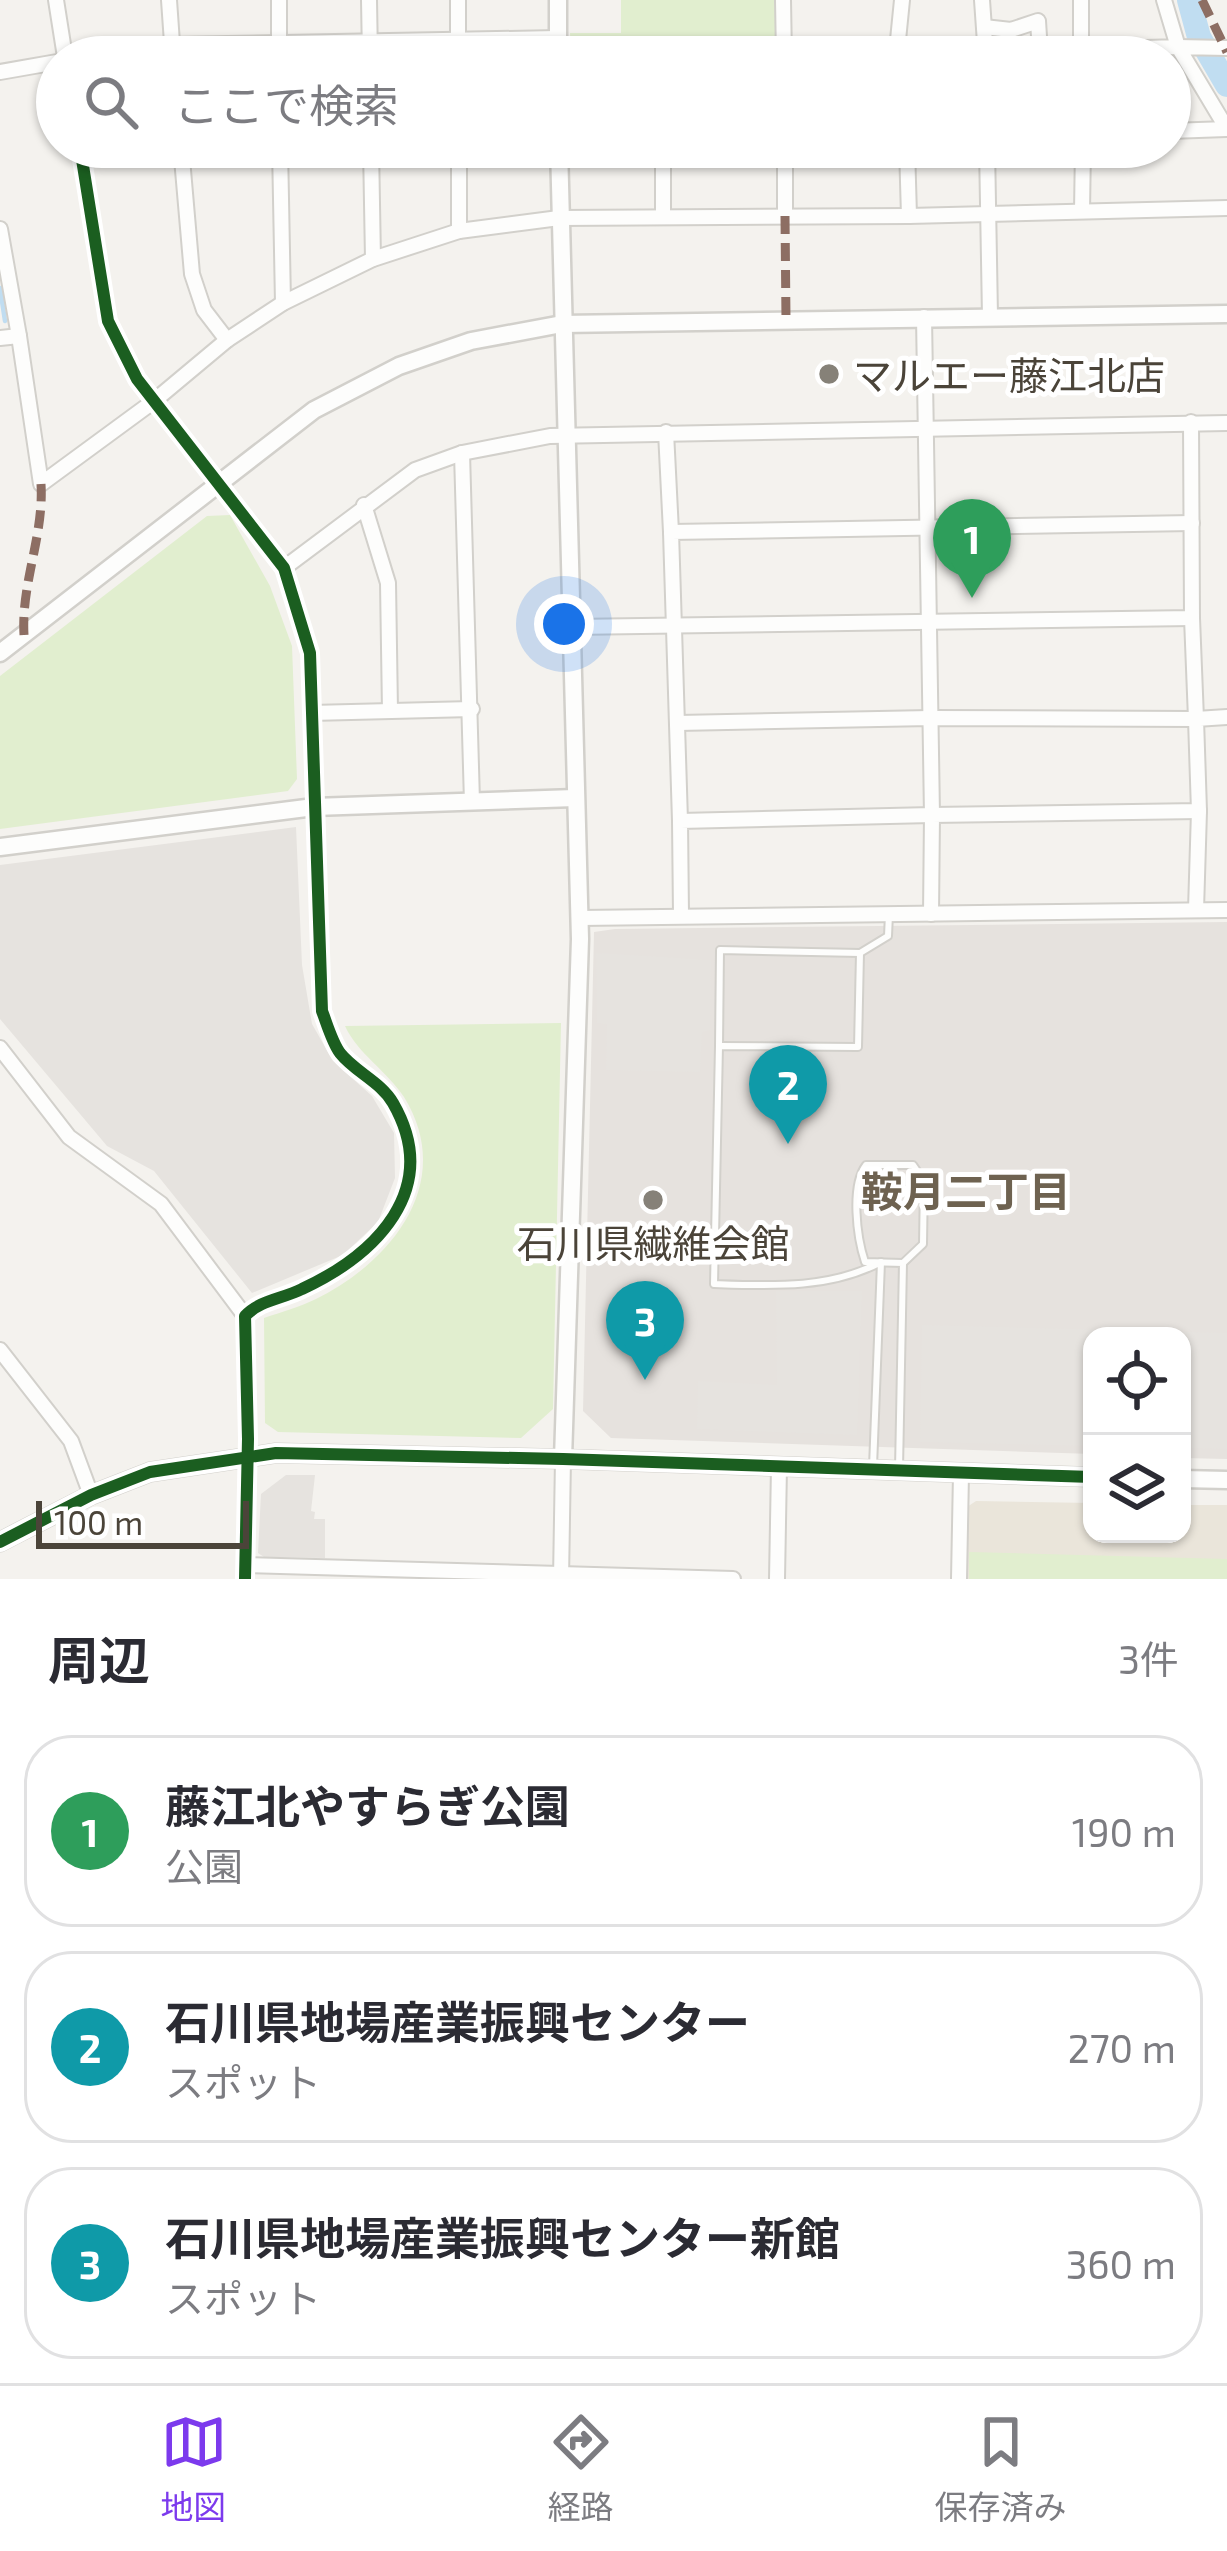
<!DOCTYPE html>
<html lang="ja">
<head>
<meta charset="utf-8">
<style>
	:root { --surface:#fff; --page:#f2f2f3; --text:#2b2b33; --muted:#7c7c81; --line:#e1e1e2; --accent:#7c3aed }
	body { margin:0; font-family:"Exo 2","Noto Sans JP",sans-serif; background:var(--page); color:var(--text) }
	.controls { position:absolute; right:36px; bottom:36px; display:grid; overflow:hidden; border-radius:24px; box-shadow:0 3px 9px #0004 }
	.controls button { width:108px; height:108px; display:grid; place-items:center; padding:0; border:0; border-bottom:3px solid var(--line); background:var(--surface); color:var(--text); font:60px sans-serif }
	.scale { position:absolute; left:36px; bottom:30px; width:213px; box-sizing:border-box; padding-left:12px; border:6px solid #4b4439; border-top:0; font-size:33px; line-height:42px; white-space:nowrap; color:#4b4439; -webkit-text-stroke:9px #fff; paint-order:stroke }
	.you { position:absolute; left:564px; top:624px; width:42px; height:42px; margin:-30px; border:9px solid #fff; border-radius:50%; background:#1a73e8; box-shadow:0 0 0 18px #1a73e833 }
	.badge { display:grid; place-items:center; width:78px; height:78px; border-radius:50%; background:var(--accent); color:#fff; font-size:39px; font-weight:700 }
	.pin { position:absolute; translate:-50% -99px; filter:drop-shadow(0 3px 6px #0008) }
	.pin::after { content:''; position:absolute; top:63px; width:42px; height:36px; background:inherit; clip-path:polygon(0 0,100% 0,50% 100%) }
	.list { margin:0; padding:0; list-style:none }
	h2 { display:flex; justify-content:space-between; align-items:center; height:156px; margin:0; padding:0 48px; font-size:51px }
	h2 small { font-size:39px; font-weight:400; color:var(--muted) }
	.list li { display:grid; grid-template-columns:78px 1fr auto; gap:36px; align-items:center; box-sizing:border-box; height:192px; margin:0 24px 24px; padding:0 24px; border:3px solid var(--line); border-radius:48px }
	.list b { display:block; font-size:45px; white-space:nowrap }
	.list p { margin:0; font-size:39px; white-space:nowrap; color:var(--muted) }
	.list em { font-size:39px; font-style:normal; color:var(--muted) }
	.icon { flex:none; width:66px; height:66px; fill:none; stroke:currentColor; stroke-width:2; stroke-linecap:round; stroke-linejoin:round }
	.map { position:relative; flex:none; width:1227px; height:1579px; overflow:hidden }
	.search { position:absolute; background:var(--surface); box-shadow:0 3px 9px #0004; left:36px; right:36px; top:36px; height:132px; display:flex; align-items:center; gap:30px; box-sizing:border-box; padding:0 42px; border-radius:66px; color:var(--muted); font-size:45px }
	.sheet { height:804px; background:var(--surface) }
	nav { display:flex; justify-content:space-around; align-items:center; box-sizing:border-box; height:168px; border-top:3px solid var(--line); background:var(--surface); font-size:33px; color:var(--muted) }
	nav a { display:grid; justify-items:center; gap:6px }
	nav .on { color:var(--accent) }
	.map>svg:first-child { display:block }
	.industrial { fill:#e6e2de }
	.education { fill:#eae5da }
	.green { fill:#e1eecf }
	.parking { fill:#e6e3df }
	.lines { fill:none; stroke-linecap:round; stroke-linejoin:round }
	.stream { stroke:#c0ddf1; stroke-width:4.5 }
	.river { stroke:#c0ddf1; stroke-width:24 }
	.service-casing { stroke:#d2d0cb; stroke-width:10 }
	.minor-casing { stroke:#d2d0cb; stroke-width:18 }
	.tertiary-casing { stroke:#d2d0cb; stroke-width:21 }
	.service { stroke:#fdfdfc; stroke-width:6 }
	.minor { stroke:#fdfdfc; stroke-width:14 }
	.tertiary { stroke:#fdfdfc; stroke-width:16 }
	.quiet { stroke:#8d6e63; stroke-width:9; stroke-dasharray:18 9; stroke-linecap:butt }
	.cycleway-casing { stroke:#fff; stroke-width:20 }
	.cycleway { stroke:#1b5e20; stroke-width:12 }
	.poi-dot { fill:#868178; stroke:#fff; stroke-width:4.5 }
	.labels { text-anchor:middle; dominant-baseline:central; stroke-width:10; stroke-linejoin:round; paint-order:stroke }
	.poi-label { font-size:39px; fill:#4b4439; stroke:#fff; text-anchor:start }
	.neighbourhood-label { font-size:42px; font-weight:bold; fill:#6e6250; stroke:#fff }
</style>
</head>
<body>
<div class="map">
<svg width="1227" height="1579" viewBox="0 0 1227 1579">
	<rect width="100%" height="100%" fill="#f4f2ee"/>
	<polygon class="industrial" points="1227,922 1227,1459 1182,1458 1182,1336 1092,1336 1092,1454 611,1438 583,1411 594,932 615,929"/>
	<polygon class="education" points="976,1501 1092,1503 1092,1534 1182,1534 1182,1505 1227,1505 1227,1579 965,1579 967,1507"/>
	<g class="green">
		<polygon points="621,0 776,0 777,57 571,53 570,33 621,33"/>
		<polygon points="230,515 270,586 292,646 297,779 288,791 0,829 0,676 207,516"/>
		<path d="M 561,1023 L 553,1409 L 521,1438 L 278,1432 L 265,1423 L 264,1318 C 281,1312 300,1307 316,1299 C 393,1261 456,1181 404,1097 C 387,1071 358,1054 345,1026 Z"/>
		<polygon points="969,1552 1227,1559 1227,1579 969,1579"/>
	</g>
	<g class="parking">
		<polygon points="296,827 302,965 312,1024 333,1061 372,1096 394,1133 395,1178 378,1222 343,1255 252,1293 154,1171 107,1146 0,1019 0,865"/>
		<polygon points="596,953 711,960 710,1030 702,1032 700,1072 606,1070 607,1024 597,1023"/>
		<polygon points="776,1291 862,1291 857,1435 697,1429 698,1381 777,1385"/>
		<polygon points="922,1325 1227,1333 1227,1449 1182,1448 1182,1336 1092,1336 1092,1446 920,1442"/>
		<polygon points="286,1475 315,1475 311,1511 315,1512 314,1519 325,1519 325,1558 264,1557 258,1553 261,1494"/>
	</g>
	<g class="lines">
		<polyline class="stream" points="0,288 5,321"/>
		<polyline class="river" points="1189,0 1199,37 1227,85"/>
		<defs>
			<g id="service">
				<polyline points="719,1046 720,950 860,953"/>
				<path d="M 873,1467 L 881,1262 C 830,1289 772,1286 714,1284 L 719,1046 L 858,1047 L 860,953 L 888,936 L 889,914"/>
				<path d="M 899,1469 L 903,1263 L 923,1244 L 924,1181 L 913,1165 L 866,1165 C 850,1186 857,1238 865,1262 L 903,1263"/>
			</g>
			<g id="minor">
				<polyline points="56,0 65,57"/>
				<polyline points="169,0 173,57"/>
				<polyline points="279,0 279,57"/>
				<polyline points="369,0 370,57"/>
				<polyline points="458,0 458,57"/>
				<polyline points="783,0 784,57"/>
				<polyline points="982,0 986,57"/>
				<polyline points="984,27 1011,30 1038,21 1040,52"/>
				<polyline points="1227,48 1178,47 1227,129"/>
				<polyline points="897,50 902,0"/>
				<polyline points="1081,50 1081,0"/>
				<polyline points="91,57 171,45 558,38"/>
				<polyline points="898,57 897,50 986,53 1178,47 1164,0"/>
				<polyline points="0,72 57,62"/>
				<polyline points="1170,131 1227,129"/>
				<path d="M 80,147 L 108,321 L 137,379 L 284,568 L 310,653 L 322,1011 C 327,1024 332,1042 340,1053 C 355,1072 381,1082 393,1103 C 443,1190 375,1255 302,1289 C 282,1299 260,1300 245,1316 L 248,1439 L 245,1579"/>
				<polyline points="181,147 192,274 204,310 227,340"/>
				<polyline points="280,147 283,303"/>
				<polyline points="371,147 373,259"/>
				<polyline points="459,147 459,231"/>
				<polyline points="663,147 663,217"/>
				<polyline points="785,147 785,216"/>
				<polyline points="907,147 909,216"/>
				<polyline points="987,147 990,316"/>
				<polyline points="1082,211 1083,147"/>
				<polyline points="0,229 19,336"/>
				<polyline points="0,338 19,336 41,484 154,401 227,340 283,303 373,259 459,231 559,218 909,216 1227,208"/>
				<polyline points="666,432 671,532"/>
				<polyline points="462,453 472,802"/>
				<polyline points="364,505 388,583 390,711"/>
				<polyline points="284,568 415,470 462,453 550,436 1227,423"/>
				<polyline points="572,627 1192,618 1191,422"/>
				<polyline points="311,713 472,709"/>
				<polyline points="678,723 930,718 1196,719 1192,618"/>
				<polyline points="680,821 671,532 1192,523"/>
				<polyline points="1196,910 1199,811"/>
				<polyline points="931,914 932,815 1199,811 1196,719 1227,717"/>
				<polyline points="681,915 680,821 932,815 924,317"/>
				<polyline points="580,918 1227,910"/>
				<polyline points="0,1048 69,1137 161,1204 245,1316"/>
				<polyline points="0,1350 71,1441 91,1495"/>
				<polyline points="245,1565 733,1579"/>
				<polyline points="561,1579 563,1459"/>
				<polyline points="777,1579 779,1467"/>
				<polyline points="959,1579 961,1474"/>
			</g>
			<g id="tertiary">
				<polyline points="558,0 558,57"/>
				<polyline points="559,147 580,939 563,1459"/>
				<polyline points="0,653 314,410 399,366 471,341 562,324 1227,314"/>
				<polyline points="0,847 314,807 575,798"/>
				<polyline points="1182,1479 1227,1480"/>
				<polyline points="0,1542 91,1495 150,1472 276,1453 563,1459 1092,1477"/>
			</g>
		</defs>
		<use href="#service" class="service-casing"/>
		<use href="#minor" class="minor-casing"/>
		<use href="#tertiary" class="tertiary-casing"/>
		<use href="#service" class="service"/>
		<use href="#minor" class="minor"/>
		<use href="#tertiary" class="tertiary"/>
		<g class="quiet">
			<polyline points="1202,0 1227,52"/>
			<polyline points="785,216 786,320"/>
			<path d="M 24,635 C 21,583 44,536 41,484"/>
		</g>
		<defs>
			<g id="cycleway">
				<path d="M 80,147 L 108,321 L 137,379 L 284,568 L 310,653 L 322,1011 C 327,1024 332,1042 340,1053 C 355,1072 381,1082 393,1103 C 443,1190 375,1255 302,1289 C 282,1299 260,1300 245,1316 L 248,1439 L 245,1579"/>
				<polyline points="0,1542 91,1495 150,1472 276,1453 563,1459 1092,1477"/>
			</g>
		</defs>
		<use href="#cycleway" class="cycleway-casing"/>
		<use href="#cycleway" class="cycleway"/>
	</g>
	<g class="poi-dot">
		<circle cx="829" cy="374" r="12"/>
		<circle cx="653" cy="1200" r="12"/>
	</g>
	<g class="labels">
		<g class="poi-label">
			<text x="853" y="374">マルエー藤江北店</text>
			<text x="653" y="1242" text-anchor="middle">石川県繊維会館</text>
		</g>
		<g class="neighbourhood-label">
			<text x="966" y="1190">鞍月二丁目</text>
		</g>
	</g>
</svg>
<div class="controls">
<button><svg class="icon" aria-label="locate" viewBox="0 0 24 24"><circle cx="12" cy="12" r="6"/><path d="M12 2v4M12 18v4M2 12h4M18 12h4"/></svg></button>
<button><svg class="icon" aria-label="layers" viewBox="0 0 24 24"><path d="M12 4l9 5-9 5-9-5zM3 14l9 5 9-5"/></svg></button>
</div>
<div class="scale">100 m</div>
<div class="you"></div>
<div class="pin badge" style="left:972px;top:598px;background:#2e9e5b">1</div>
<div class="pin badge" style="left:788px;top:1144px;background:#0f9aa8">2</div>
<div class="pin badge" style="left:645px;top:1380px;background:#0f9aa8">3</div>
<div class="search"><svg class="icon" aria-label="search" viewBox="0 0 24 24"><circle cx="10" cy="10" r="6"/><path d="M15 15l6 6"/></svg>ここで検索</div>
</div>
<section class="sheet">
<h2>周辺<small>3件</small></h2>
<ul class="list">
<li><span class="badge" style="background:#2e9e5b">1</span><div><b>藤江北やすらぎ公園</b><p>公園</p></div><em>190 m</em></li>
<li><span class="badge" style="background:#0f9aa8">2</span><div><b>石川県地場産業振興センター</b><p>スポット</p></div><em>270 m</em></li>
<li><span class="badge" style="background:#0f9aa8">3</span><div><b>石川県地場産業振興センター新館</b><p>スポット</p></div><em>360 m</em></li>
</ul>
</section>
<nav>
<a class="on"><svg class="icon" aria-label="map" viewBox="0 0 24 24"><path d="M3 6l6-2 6 2 6-2v14l-6 2-6-2-6 2zM9 4v14M15 6v14"/></svg>地図</a>
<a><svg class="icon" aria-label="directions" viewBox="0 0 24 24"><path d="M12 3l9 9-9 9-9-9zM9 14v-3h6M13 9l2 2-2 2"/></svg>経路</a>
<a><svg class="icon" aria-label="saved" viewBox="0 0 24 24"><path d="M7 4h10v16l-5-4-5 4z"/></svg>保存済み</a>
</nav>
</body>
</html>
